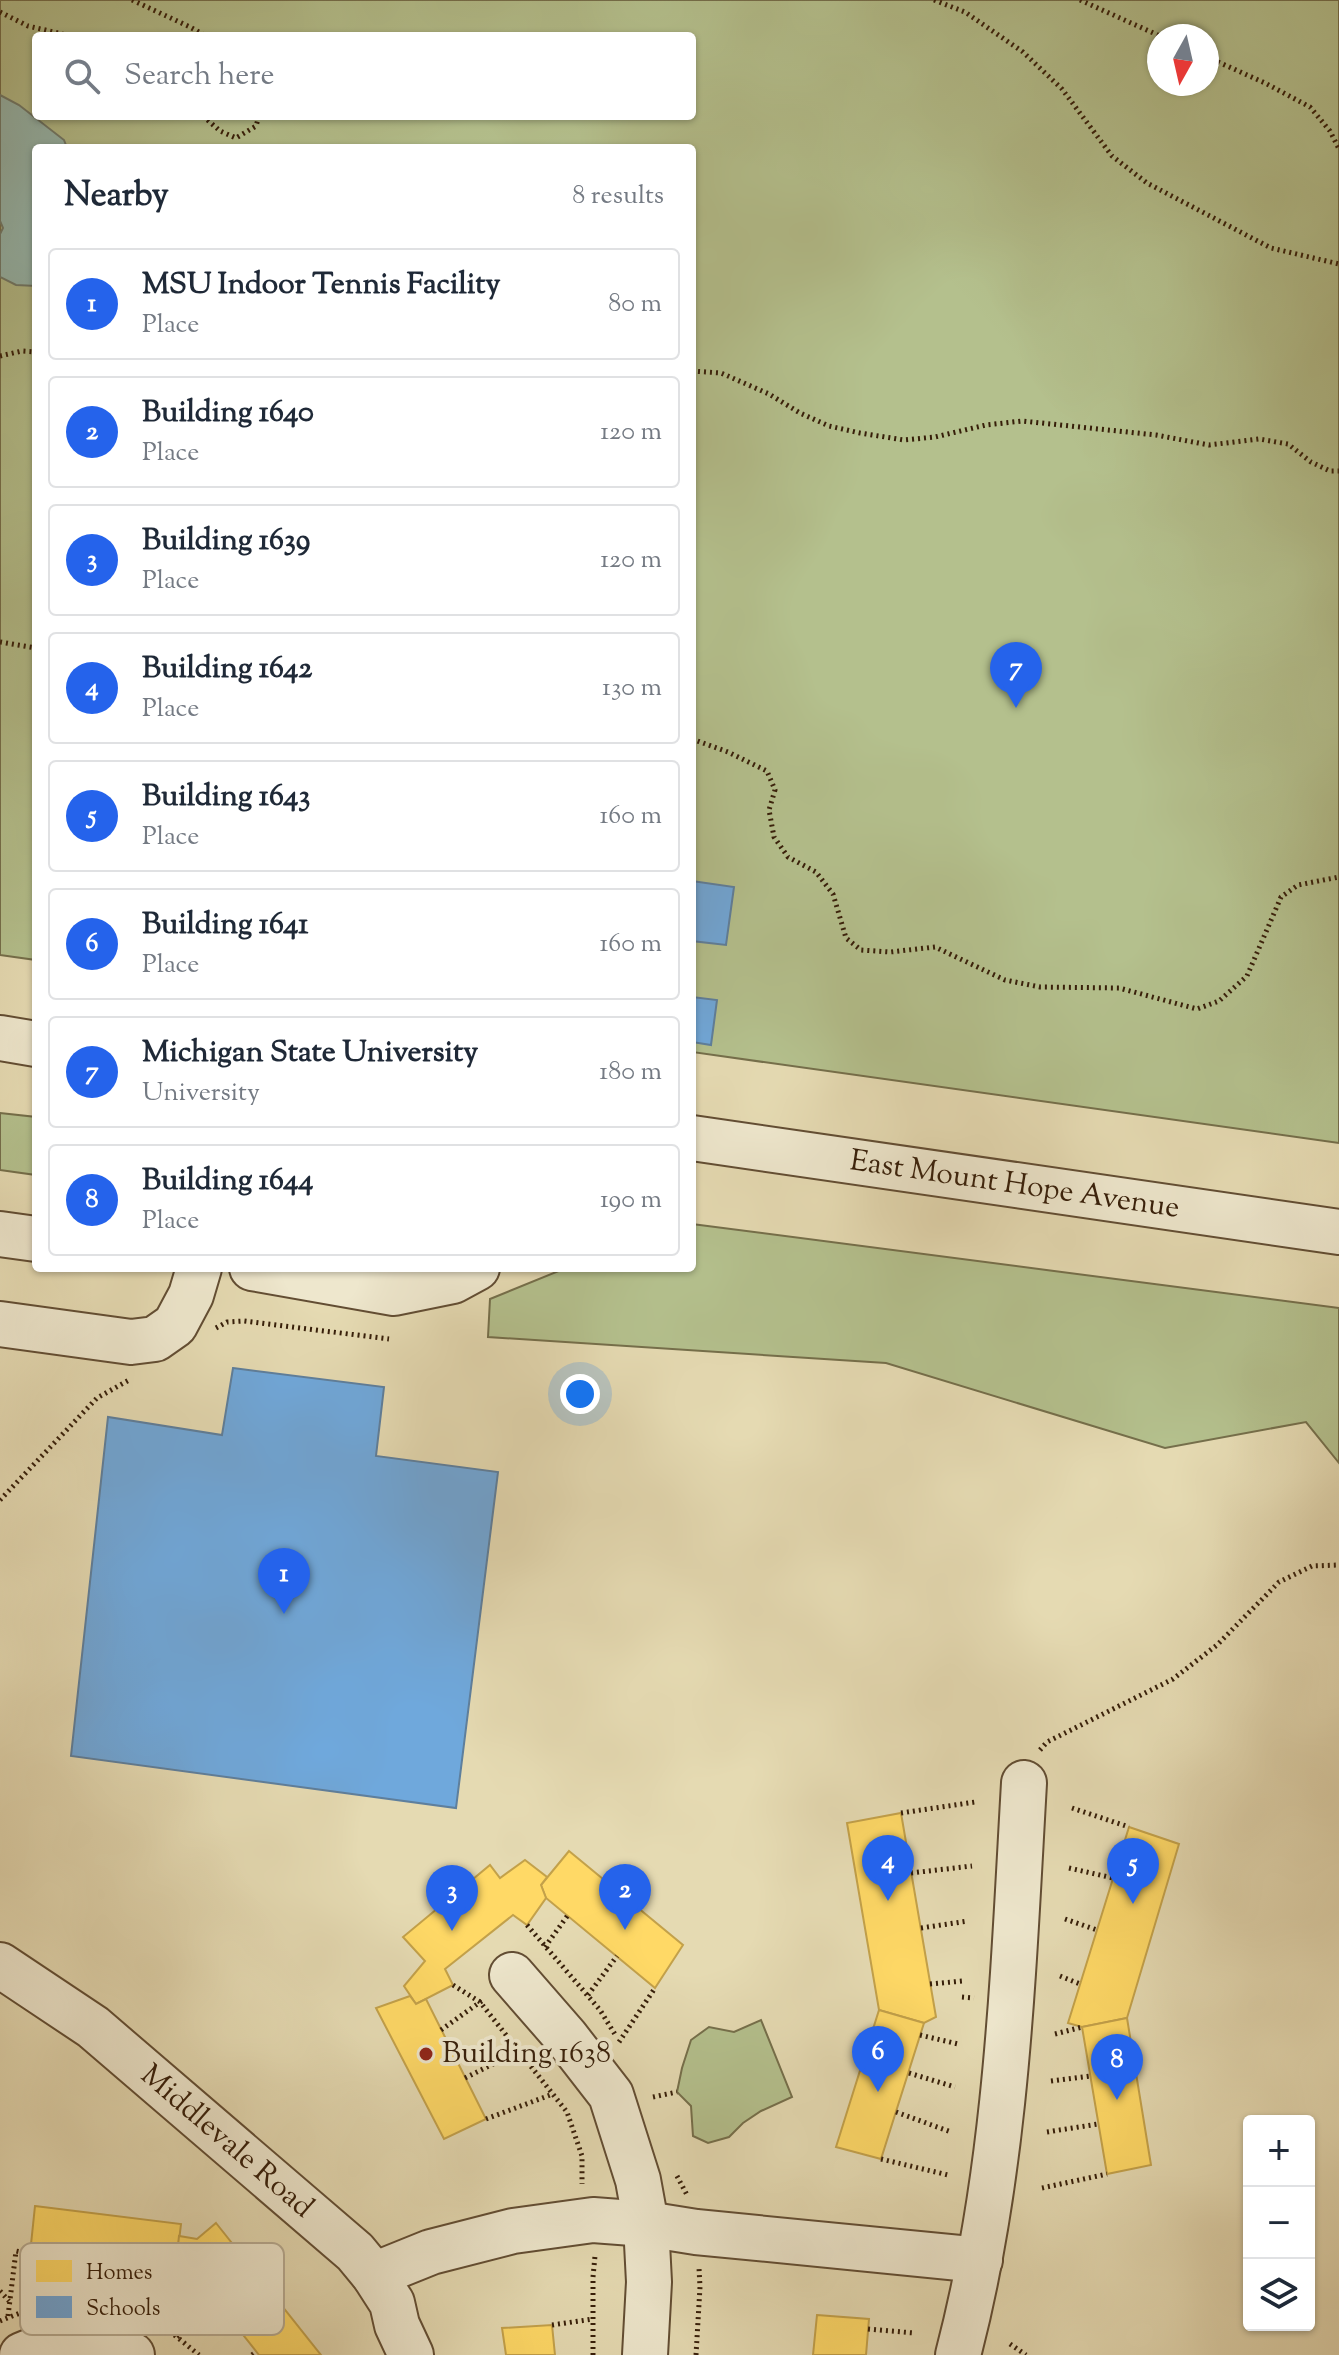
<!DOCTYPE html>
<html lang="en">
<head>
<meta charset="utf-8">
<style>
	:root { --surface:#fff; --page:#f2f2f3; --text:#1f2937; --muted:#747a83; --line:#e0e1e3; --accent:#2563eb }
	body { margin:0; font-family:"Sorts Mill Goudy",serif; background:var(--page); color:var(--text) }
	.controls { position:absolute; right:24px; bottom:24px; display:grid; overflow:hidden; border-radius:8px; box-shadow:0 2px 6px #0004 }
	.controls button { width:72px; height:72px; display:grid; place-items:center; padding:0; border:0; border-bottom:2px solid var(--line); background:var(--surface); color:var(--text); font:40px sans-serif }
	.compass { position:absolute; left:1147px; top:24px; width:72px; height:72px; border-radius:50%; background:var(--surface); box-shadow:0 2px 6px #0004; rotate:188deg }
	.you { position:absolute; left:580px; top:1394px; width:28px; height:28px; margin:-20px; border:6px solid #fff; border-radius:50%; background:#1a73e8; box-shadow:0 0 0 12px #1a73e833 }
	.badge { display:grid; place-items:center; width:52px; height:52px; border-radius:50%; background:var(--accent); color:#fff; font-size:26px; font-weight:700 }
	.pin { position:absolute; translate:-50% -66px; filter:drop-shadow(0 2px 4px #0008) }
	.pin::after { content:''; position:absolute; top:42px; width:28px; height:24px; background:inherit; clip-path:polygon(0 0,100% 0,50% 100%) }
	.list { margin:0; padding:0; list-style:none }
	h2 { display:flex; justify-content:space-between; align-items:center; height:104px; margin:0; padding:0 32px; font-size:34px }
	h2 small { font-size:26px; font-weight:400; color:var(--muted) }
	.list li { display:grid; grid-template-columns:52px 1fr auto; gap:24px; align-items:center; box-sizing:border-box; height:112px; margin:0 16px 16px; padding:0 16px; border:2px solid var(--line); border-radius:8px }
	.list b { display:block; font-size:30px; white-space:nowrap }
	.list p { margin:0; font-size:26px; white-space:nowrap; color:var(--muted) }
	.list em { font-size:26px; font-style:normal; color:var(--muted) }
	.icon { flex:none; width:44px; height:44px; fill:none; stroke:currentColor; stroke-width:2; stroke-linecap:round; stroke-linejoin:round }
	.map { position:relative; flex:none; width:1339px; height:2355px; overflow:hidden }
	.search { position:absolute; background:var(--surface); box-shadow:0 2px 6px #0004; left:32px; top:32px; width:664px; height:88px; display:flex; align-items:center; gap:20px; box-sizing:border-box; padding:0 28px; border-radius:8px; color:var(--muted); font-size:30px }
	.panel { position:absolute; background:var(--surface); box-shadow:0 2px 6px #0004; left:32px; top:144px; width:664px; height:1128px; border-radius:8px }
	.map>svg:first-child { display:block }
	.green { fill:#b4c08d; stroke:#756f4b; stroke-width:2; fill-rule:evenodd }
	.water { fill:#96bab1; stroke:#707c6e; stroke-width:2 }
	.homes { fill:#ffd966; stroke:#c3a14a; stroke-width:2 }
	.schools { fill:#6fa8dc; stroke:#5e7f9d; stroke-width:2 }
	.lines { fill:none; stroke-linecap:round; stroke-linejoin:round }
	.minor-casing { stroke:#624d33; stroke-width:48 }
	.path { stroke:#361e09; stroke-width:5; stroke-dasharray:2 4; stroke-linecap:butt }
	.minor { stroke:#eee7cd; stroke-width:44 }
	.poi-dot { fill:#8f2418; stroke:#eee7cd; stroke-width:3 }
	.labels { text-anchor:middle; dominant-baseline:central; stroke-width:8; stroke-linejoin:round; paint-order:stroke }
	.street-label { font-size:30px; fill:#361e09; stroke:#eee7cd }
	.poi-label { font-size:30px; fill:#361e09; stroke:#eee7cd; text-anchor:start }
	.key { fill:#eee7cd; stroke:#b7ab92; stroke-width:2 }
	.key-label { font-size:22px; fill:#361e09 }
</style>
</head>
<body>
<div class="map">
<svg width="1339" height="2355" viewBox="0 0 1339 2355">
	<rect width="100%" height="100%" fill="#e5dab2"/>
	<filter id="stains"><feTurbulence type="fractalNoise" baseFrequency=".0025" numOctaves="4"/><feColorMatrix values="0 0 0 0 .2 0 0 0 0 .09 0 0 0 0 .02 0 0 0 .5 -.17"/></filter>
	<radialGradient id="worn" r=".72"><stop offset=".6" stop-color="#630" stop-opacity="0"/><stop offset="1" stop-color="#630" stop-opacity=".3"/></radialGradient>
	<g class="green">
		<path d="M 0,0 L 1339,0 L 1339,1143 L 692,1052 L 692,148 L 36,148 L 36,960 L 0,955 ZM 36,36 L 692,36 L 692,116 L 36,116 ZM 1159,36 L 1207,36 L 1207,84 L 1159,84 Z"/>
		<polygon points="0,1113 36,1117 36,1175 0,1170"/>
		<polygon points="692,1224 1339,1308 1339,1463 1306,1422 1165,1448 886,1363 488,1337 490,1299 566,1268 692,1268"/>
		<polygon points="761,2020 792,2097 761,2111 743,2123 729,2137 708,2143 693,2136 691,2106 677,2092 682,2068 691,2040 709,2027 734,2032"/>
	</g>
	<polygon class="water" points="0,95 19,105 64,140 67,148 36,148 36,286 16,285 0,277 0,234 3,228 0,221"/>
	<g class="homes">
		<polygon points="901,1813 936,2017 924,2023 879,2010 847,1823"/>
		<polygon points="1129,1827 1179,1844 1127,2018 1082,2027 1068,2023"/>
		<polygon points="569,1851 683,1945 655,1988 546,1898 541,1885"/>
		<polygon points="525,1860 547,1877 541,1885 546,1898 527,1925 513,1915 445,1969 453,1985 416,2004 404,1986 425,1961 403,1937 490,1865 500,1878"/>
		<polygon points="410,1996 416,2004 426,1999 486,2119 444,2139 376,2008"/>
		<polygon points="879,2010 924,2023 881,2159 836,2147"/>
		<polygon points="1127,2018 1151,2165 1107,2174 1082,2027"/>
		<polygon points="35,2206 181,2224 175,2274 30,2254"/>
		<polygon points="216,2223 321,2355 259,2355 198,2278 175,2274 179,2236 197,2239"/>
		<polygon points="817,2315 869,2319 866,2355 813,2355"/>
		<polygon points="552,2325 555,2355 506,2355 502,2328"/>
	</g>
	<g class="schools">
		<polygon points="692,881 734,887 726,945 692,941"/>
		<polygon points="692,997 717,1000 711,1045 692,1042"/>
		<polygon points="233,1368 384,1387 376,1456 498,1472 456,1808 71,1756 108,1417 222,1435"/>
	</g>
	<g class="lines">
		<defs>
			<g id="minor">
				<polyline points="0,1038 36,1044"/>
				<path id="s1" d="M 692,1138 L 1339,1232"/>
				<polyline points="0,1234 36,1239"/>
				<polyline points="252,1268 394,1293 453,1281 477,1268"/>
				<polyline points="0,1324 131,1342 155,1339 175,1325 191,1295 199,1268"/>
				<path id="s2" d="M 0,1965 L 93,2027 L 355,2252 L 374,2275 L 392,2303 L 397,2325 L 411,2355"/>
				<polyline points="512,1975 566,2037 611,2095 638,2180 646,2224 649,2282 645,2355"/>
				<polyline points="374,2275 431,2252 513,2231 593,2220 646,2224 696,2232 980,2260"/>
				<polyline points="22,2355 51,2343 102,2340 132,2355"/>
				<path d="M 958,2355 C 1007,2169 1013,1974 1024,1783"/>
			</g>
		</defs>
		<use href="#minor" class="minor-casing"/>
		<g class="path">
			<polyline points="132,0 190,27 206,36"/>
			<polyline points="934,0 965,12 1023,52 1062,89 1112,156 1147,183 1271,248 1339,264"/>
			<polyline points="1080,0 1160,36"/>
			<polyline points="0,12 28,26 71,36"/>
			<polyline points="1207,57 1265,83 1310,107 1330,131 1339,149"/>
			<polyline points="203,116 220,131 236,138 256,126 259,116"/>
			<polyline points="0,356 22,351 36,352"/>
			<polyline points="692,371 721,373 769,394 800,413 829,426 860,433 904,440 935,437 986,425 1022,421 1156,435 1209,445 1259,439 1288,444 1311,462 1330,471 1339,471"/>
			<polyline points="0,642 36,648"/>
			<polyline points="692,739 728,752 767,771 775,790 769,810 774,837 788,857 816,872 833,894 846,938 861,950 890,952 935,947 1005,980 1040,987 1119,988 1197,1009 1219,1001 1247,976 1281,897 1298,885 1339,877"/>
			<polyline points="216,1328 227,1322 244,1321 389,1339"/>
			<polyline points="0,1500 97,1398 129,1380"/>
			<polyline points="1040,1750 1047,1742 1173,1679 1217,1645 1279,1582 1312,1566 1339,1565"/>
			<polyline points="1072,1808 1129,1827"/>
			<polyline points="901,1813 975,1802"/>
			<polyline points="1069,1868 1113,1878"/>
			<polyline points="911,1873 972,1866"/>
			<polyline points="1065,1919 1097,1930"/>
			<polyline points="527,1925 600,2010 616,2036"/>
			<polyline points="921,1928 968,1921"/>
			<polyline points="545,1947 568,1915"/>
			<polyline points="1060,1976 1080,1984"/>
			<polyline points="930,1984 963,1981"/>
			<polyline points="453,1985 480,2002 567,2112 582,2156 582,2184"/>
			<polyline points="588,1995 617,1956"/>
			<polyline points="962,1997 974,1998"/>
			<polyline points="441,2030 483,2000"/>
			<polyline points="1055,2034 1082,2027"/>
			<polyline points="920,2035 958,2044"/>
			<polyline points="619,2042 655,1988"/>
			<polyline points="909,2073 955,2087"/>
			<polyline points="465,2078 519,2051"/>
			<polyline points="1051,2081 1090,2076"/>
			<polyline points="653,2097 677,2092"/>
			<polyline points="896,2112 951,2132"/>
			<polyline points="486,2119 553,2094"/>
			<polyline points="1047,2132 1098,2124"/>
			<polyline points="881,2159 948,2175"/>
			<polyline points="677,2176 687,2195"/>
			<polyline points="1042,2188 1107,2174"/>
			<polyline points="0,2291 9,2301"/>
			<polyline points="64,2305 65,2259"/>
			<polyline points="118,2310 127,2268"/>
			<polyline points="8,2316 16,2251 30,2254"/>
			<polyline points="149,2320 161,2324 199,2355"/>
			<polyline points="0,2321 25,2311"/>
			<polyline points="552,2325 593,2319"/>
			<polyline points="868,2329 914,2333"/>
			<polyline points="177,2337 219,2304"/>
			<polyline points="1010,2344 1026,2355"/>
			<polyline points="252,2355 256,2352"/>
			<polyline points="593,2355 593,2277 595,2256"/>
			<polyline points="696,2355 700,2287 699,2268"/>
		</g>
		<use href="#minor" class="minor"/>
	</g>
	<circle class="poi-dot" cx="426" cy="2054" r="8"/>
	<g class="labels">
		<g class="street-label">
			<text stroke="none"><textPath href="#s1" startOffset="326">East Mount Hope Avenue</textPath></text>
			<text stroke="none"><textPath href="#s2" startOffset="288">Middlevale Road</textPath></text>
		</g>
		<g class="poi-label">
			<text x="442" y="2054">Building 1638</text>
		</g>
	</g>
	<rect x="20" y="2243" width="264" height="92" rx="12" class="key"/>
	<rect x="36" y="2260" width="36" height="22" fill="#ffd966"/>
	<rect x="36" y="2296" width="36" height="22" fill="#6fa8dc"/>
	<g class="key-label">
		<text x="86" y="2279">Homes</text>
		<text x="86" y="2315">Schools</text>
	</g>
	<rect width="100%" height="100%" filter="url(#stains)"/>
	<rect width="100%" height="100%" fill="url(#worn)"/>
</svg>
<div class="controls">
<button>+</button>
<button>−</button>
<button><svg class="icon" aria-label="layers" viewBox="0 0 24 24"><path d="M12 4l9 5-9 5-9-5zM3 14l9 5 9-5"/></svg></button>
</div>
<svg class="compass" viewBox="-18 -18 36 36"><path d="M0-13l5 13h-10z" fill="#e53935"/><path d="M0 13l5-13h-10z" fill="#747a83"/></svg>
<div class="you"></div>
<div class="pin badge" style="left:284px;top:1614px">1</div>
<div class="pin badge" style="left:625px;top:1930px">2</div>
<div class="pin badge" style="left:452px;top:1931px">3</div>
<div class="pin badge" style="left:888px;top:1901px">4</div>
<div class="pin badge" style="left:1133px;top:1904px">5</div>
<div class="pin badge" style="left:878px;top:2092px">6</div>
<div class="pin badge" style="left:1016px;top:708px">7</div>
<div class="pin badge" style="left:1117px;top:2100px">8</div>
<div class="search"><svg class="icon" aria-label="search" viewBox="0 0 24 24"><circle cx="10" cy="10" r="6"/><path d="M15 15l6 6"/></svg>Search here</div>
<section class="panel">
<h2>Nearby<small>8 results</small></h2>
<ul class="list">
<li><span class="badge">1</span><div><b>MSU Indoor Tennis Facility</b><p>Place</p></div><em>80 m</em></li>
<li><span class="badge">2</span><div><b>Building 1640</b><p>Place</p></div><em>120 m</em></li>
<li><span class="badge">3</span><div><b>Building 1639</b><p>Place</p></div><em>120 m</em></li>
<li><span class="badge">4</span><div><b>Building 1642</b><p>Place</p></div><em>130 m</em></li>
<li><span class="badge">5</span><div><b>Building 1643</b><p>Place</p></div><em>160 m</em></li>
<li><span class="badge">6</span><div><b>Building 1641</b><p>Place</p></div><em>160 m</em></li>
<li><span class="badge">7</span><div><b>Michigan State University</b><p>University</p></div><em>180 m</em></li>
<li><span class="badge">8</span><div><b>Building 1644</b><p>Place</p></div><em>190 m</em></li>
</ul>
</section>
</div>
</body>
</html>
